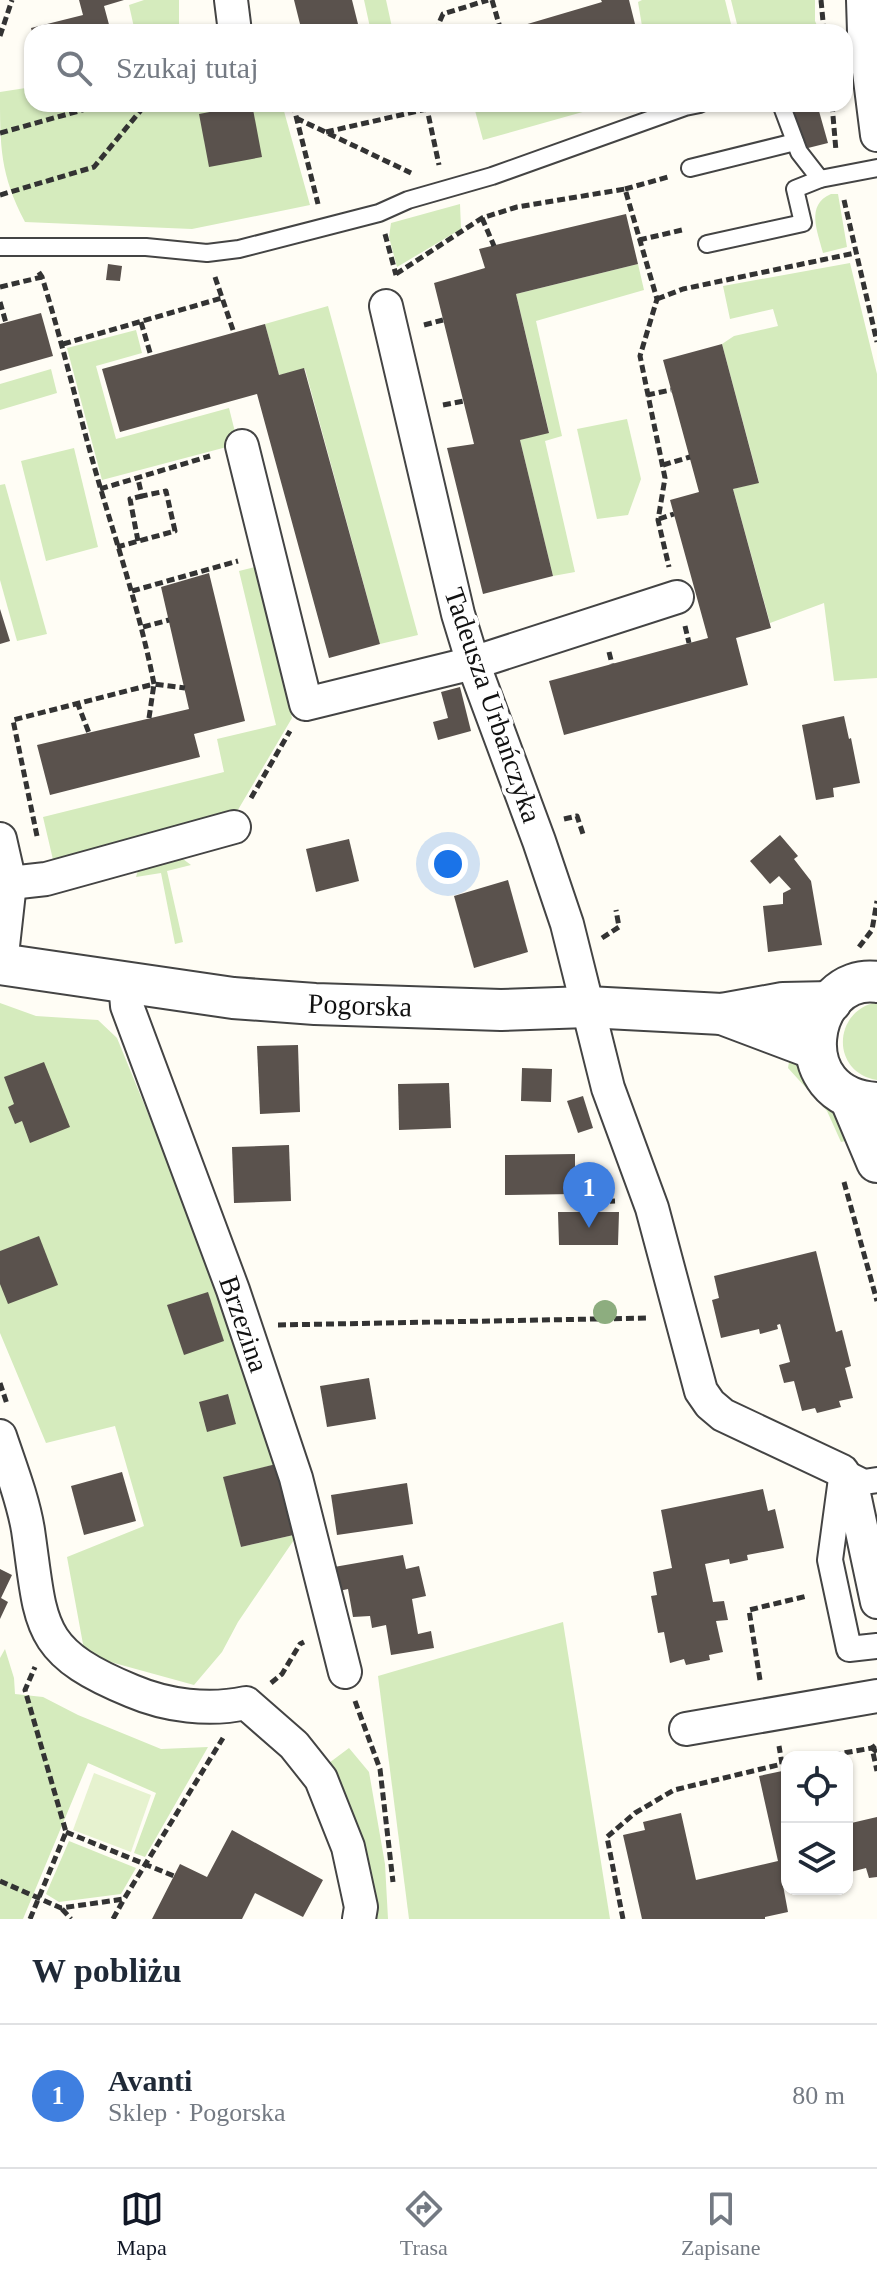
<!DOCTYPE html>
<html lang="pl">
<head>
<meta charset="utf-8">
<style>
	:root { --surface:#fff; --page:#f2f2f3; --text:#1f2937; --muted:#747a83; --line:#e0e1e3; --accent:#111827 }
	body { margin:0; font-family:Georgia,serif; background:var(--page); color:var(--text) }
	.controls { position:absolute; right:24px; bottom:24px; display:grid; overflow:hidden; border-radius:16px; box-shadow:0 2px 6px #0004 }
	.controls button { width:72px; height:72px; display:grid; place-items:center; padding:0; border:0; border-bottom:2px solid var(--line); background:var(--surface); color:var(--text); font:40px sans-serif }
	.you { position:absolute; left:448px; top:864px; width:28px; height:28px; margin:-20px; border:6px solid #fff; border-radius:50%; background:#1a73e8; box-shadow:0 0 0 12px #1a73e833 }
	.badge { display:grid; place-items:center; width:52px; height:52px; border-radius:50%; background:var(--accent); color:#fff; font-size:26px; font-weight:700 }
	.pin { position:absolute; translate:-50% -66px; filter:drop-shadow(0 2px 4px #0008) }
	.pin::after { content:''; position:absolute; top:42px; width:28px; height:24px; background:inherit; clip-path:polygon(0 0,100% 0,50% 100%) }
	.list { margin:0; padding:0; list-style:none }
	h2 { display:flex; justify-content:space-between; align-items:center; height:104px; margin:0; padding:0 32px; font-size:34px }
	h2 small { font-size:26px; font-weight:400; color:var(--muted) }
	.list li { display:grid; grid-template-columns:52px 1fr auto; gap:24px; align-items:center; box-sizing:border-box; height:144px; padding:0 32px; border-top:2px solid var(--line) }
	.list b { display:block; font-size:30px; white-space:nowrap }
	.list p { margin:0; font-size:26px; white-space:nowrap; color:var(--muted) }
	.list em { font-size:26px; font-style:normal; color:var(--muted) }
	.icon { flex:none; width:44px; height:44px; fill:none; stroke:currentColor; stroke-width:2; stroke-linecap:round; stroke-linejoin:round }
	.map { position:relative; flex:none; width:877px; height:1919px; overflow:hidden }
	.search { position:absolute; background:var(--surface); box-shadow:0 2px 6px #0004; left:24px; right:24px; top:24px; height:88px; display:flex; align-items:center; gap:20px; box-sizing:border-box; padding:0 28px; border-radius:24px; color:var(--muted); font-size:30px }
	.sheet { height:248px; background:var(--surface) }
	nav { display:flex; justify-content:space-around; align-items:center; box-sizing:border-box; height:112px; border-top:2px solid var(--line); background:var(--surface); font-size:22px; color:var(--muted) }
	nav a { display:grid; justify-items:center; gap:4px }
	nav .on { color:var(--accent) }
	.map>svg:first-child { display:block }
	.green { fill:#d5ebbd }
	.pitch { fill:#e6f2cf }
	.building { fill:#5a524d }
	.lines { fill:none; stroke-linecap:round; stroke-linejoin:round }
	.service-casing { stroke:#444; stroke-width:20 }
	.pedestrian-casing { stroke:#444; stroke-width:28 }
	.minor-casing { stroke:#444; stroke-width:36 }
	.tertiary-casing { stroke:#444; stroke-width:44 }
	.path { stroke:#333; stroke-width:5; stroke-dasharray:8 4; stroke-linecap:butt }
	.service { stroke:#fff; stroke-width:16 }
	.pedestrian { stroke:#fff; stroke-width:24 }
	.minor { stroke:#fff; stroke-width:32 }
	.tertiary { stroke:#fff; stroke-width:40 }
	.tree { fill:#8dad7f }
	.labels { text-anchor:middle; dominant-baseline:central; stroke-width:8; stroke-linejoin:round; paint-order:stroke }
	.street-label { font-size:28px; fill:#111; stroke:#fff }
</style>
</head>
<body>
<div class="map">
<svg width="877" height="1919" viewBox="0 0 877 1919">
	<rect width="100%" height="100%" fill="#fffdf5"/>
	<g class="green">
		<polygon points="144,0 179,0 179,32 135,32 129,5"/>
		<polygon points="364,0 386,0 393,32 371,32"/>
		<polygon points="642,0 725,0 733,32 643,32 638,2"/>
		<polygon points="731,0 815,0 815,21 820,32 739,32"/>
		<path d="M 32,87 L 32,104 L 282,104 L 310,205 L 192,229 L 25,222 C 0,174 0,147 0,92 Z"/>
		<polygon points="484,104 611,104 483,140 474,107"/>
		<path d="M 831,194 L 838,194 L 847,247 L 823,253 C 818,232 805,205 831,194 Z"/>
		<polygon points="460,204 461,229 397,267 389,237 391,223"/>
		<polygon points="850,263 877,374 877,678 834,681 824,603 770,623 733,489 759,482 722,344 734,336 778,326 773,309 730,319 723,286"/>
		<polygon points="638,264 644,290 536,321 562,436 545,441 575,572 553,576 520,440 549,432 516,294"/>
		<polygon points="328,306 418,635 380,644 305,369 279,375 265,324"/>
		<polygon points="136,330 142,353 96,366 116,439 229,408 238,444 102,480 67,348"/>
		<polygon points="51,369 57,393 0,410 0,384"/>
		<polygon points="627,419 641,479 628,515 597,519 577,429"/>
		<polygon points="74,448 98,547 46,561 21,461"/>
		<polygon points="5,484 47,634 17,641 0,580 0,485"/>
		<polygon points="255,567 292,718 232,820 54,864 43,817 224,772 217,739 276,725 239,571"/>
		<polygon points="179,856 191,865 167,871 183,942 175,944 161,873 136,877 138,870"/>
		<path d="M 877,1002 L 877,1080 C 831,1073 832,1011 877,1002 Z"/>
		<polygon points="0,1003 36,1016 98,1020 117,1038 215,1277 280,1463 224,1478 241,1547 298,1534 238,1622 222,1652 194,1685 85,1655 67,1557 144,1526 115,1426 46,1443 0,1333"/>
		<polygon points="790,1056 804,1061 859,1138 841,1142 827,1111 788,1068"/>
		<polygon points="563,1622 610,1919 409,1919 378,1676"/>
		<polygon points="5,1649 14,1678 15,1694 43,1697 78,1715 161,1749 208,1747 145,1857 134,1853 156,1793 88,1763 23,1919 0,1919 0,1658"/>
		<polygon points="349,1748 369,1772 385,1864 388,1919 376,1919 369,1862 329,1763"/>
		<polygon points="69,1841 136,1868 121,1894 59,1902 46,1894"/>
	</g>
	<polygon class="pitch" points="94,1773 151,1795 131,1852 73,1830"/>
	<g class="building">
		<polygon points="79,0 124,0 104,6 111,32 32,32 31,28 83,15"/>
		<polygon points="294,0 352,0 360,32 302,32"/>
		<polygon points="601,0 629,0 637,32 500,32 602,2"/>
		<polygon points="252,104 262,157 209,167 199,114"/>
		<polygon points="320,104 341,104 341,105 322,110"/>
		<polygon points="791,104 817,104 828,143 804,149"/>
		<polygon points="626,214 638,264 516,294 549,433 520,440 553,576 483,594 447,448 474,444 434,283 485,268 479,249"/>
		<polygon points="108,264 122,266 120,281 106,280"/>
		<polygon points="41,313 53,356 0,371 0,324"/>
		<polygon points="265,324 279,375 304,368 380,644 329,658 257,394 120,432 102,369"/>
		<polygon points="722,344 759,483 733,489 771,628 736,638 748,685 564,735 549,681 708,638 670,500 699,492 663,360"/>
		<polygon points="209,573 245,721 194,734 200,757 50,795 37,745 189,709 161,587"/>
		<polygon points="0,609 10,641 0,644"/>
		<polygon points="460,687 471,731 438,740 433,722 448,718 441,692"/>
		<polygon points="844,716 849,739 851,738 860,783 833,788 834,797 816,800 802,725"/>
		<polygon points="780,835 798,856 794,859 811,881 822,945 768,952 763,906 783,904 783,893 791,889 779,876 770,884 750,861"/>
		<polygon points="349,839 359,881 316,892 306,849"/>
		<polygon points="508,880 528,952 474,968 454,896"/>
		<polygon points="298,1045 300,1112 260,1114 257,1046"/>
		<polygon points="44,1062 70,1127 30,1143 22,1121 15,1124 8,1107 14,1104 4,1077"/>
		<polygon points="522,1068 552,1069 551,1102 521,1101"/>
		<polygon points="449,1083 451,1128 399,1130 398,1084"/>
		<polygon points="583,1096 593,1128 578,1133 567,1101"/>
		<polygon points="289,1145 291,1201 234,1203 232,1147"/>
		<polygon points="575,1154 575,1194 505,1195 505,1155"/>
		<polygon points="558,1212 619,1212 618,1245 559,1245"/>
		<polygon points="39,1236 58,1285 8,1304 0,1284 0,1251"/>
		<polygon points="816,1251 836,1332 842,1330 851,1366 845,1368 853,1398 839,1401 841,1407 817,1413 815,1408 802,1411 794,1381 784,1383 779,1365 790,1362 780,1324 777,1325 778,1329 760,1334 759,1329 721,1338 712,1300 719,1298 714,1276"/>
		<polygon points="208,1292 224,1341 184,1355 167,1305"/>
		<polygon points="369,1378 376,1419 327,1427 320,1386"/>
		<polygon points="228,1394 236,1424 207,1432 199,1402"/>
		<polygon points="280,1463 298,1534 241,1547 223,1477"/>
		<polygon points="122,1472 136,1521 84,1535 71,1486"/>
		<polygon points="407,1483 413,1524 337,1535 331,1495"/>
		<polygon points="763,1489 768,1511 775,1509 784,1548 747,1555 748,1560 730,1564 729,1559 705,1564 713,1602 724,1601 728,1620 716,1621 723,1652 709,1655 710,1660 686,1665 684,1659 670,1663 664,1632 658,1633 651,1596 657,1595 653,1572 672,1568 661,1510"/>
		<polygon points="403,1555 406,1569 419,1566 426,1596 412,1599 418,1634 431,1631 434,1648 391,1655 386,1625 372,1628 370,1616 353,1617 348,1589 339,1591 334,1567"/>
		<polygon points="0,1569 12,1575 1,1598 8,1602 0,1619"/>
		<polygon points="787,1770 787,1879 782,1880 788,1912 765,1917 765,1919 642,1919 623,1835 645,1830 643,1822 681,1813 696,1880 778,1861 759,1776"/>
		<polygon points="877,1817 877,1877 869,1878 866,1868 847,1873 847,1824"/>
		<polygon points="232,1830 323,1880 303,1917 255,1893 242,1919 152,1919 180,1864 207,1877"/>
	</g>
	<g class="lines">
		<defs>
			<g id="service">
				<polyline points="781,104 799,152 820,179 877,168"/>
				<polyline points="690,168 795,142"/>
				<polyline points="707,244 803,223 795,189 820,179"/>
				<polyline points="0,247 146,247 207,253 239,249 379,213 408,200 492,176 685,107 700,104"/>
			</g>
			<polyline id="pedestrian" points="877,1480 864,1482 842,1471 830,1560 849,1649 877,1646"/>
			<g id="minor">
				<polyline points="231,0 235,32"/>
				<polyline points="863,0 864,32 877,135"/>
				<polyline points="386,306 458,614 473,663 539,841 567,924 608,1088 652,1208 701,1391 710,1404 723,1415 842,1471 853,1489 877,1602"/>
				<polyline points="242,446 306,704 473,663 677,597"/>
				<polyline points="0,839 10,883 1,964"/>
				<polyline points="10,883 46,879 234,827"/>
				<polyline points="125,982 127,1006 233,1290 296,1478 345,1672"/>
				<path d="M 0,1436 C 10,1466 23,1499 28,1530 C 42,1625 34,1651 132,1691 C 167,1706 209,1711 246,1703 L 294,1745 L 321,1779 L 348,1847 L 361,1907 L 359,1919"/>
				<polyline points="686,1729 877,1696"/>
			</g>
			<g id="tertiary">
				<polyline points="0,964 233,998 315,1004 501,1010 587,1007 722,1014 783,1003 831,1002"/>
				<path d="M 877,982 C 808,973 784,1098 877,1103"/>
				<polyline points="722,1014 815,1049"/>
				<polyline points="850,1098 877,1162"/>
			</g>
		</defs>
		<use href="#service" class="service-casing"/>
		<use href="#pedestrian" class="pedestrian-casing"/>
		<use href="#minor" class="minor-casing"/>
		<use href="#tertiary" class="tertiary-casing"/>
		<g class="path">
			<polyline points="492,0 501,31"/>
			<polyline points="821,0 824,32"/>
			<polyline points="435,32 443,14 488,0"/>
			<polyline points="0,36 12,0"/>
			<polyline points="293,104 318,204"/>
			<polyline points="426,104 439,165"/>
			<polyline points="832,104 836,151"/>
			<polyline points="296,118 411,173"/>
			<polyline points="326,132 427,109"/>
			<polyline points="0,133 104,104"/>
			<polyline points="625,189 668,177"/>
			<polyline points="0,195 94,167 146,104"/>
			<polyline points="844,200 877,342"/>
			<polyline points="482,218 494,246"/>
			<polyline points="385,234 396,275"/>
			<polyline points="639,240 682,230"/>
			<polyline points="396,274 482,218 517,207 625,189 657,299 640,356 665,478 658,520 669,567"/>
			<polyline points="215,277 234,333"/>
			<polyline points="0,287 42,277"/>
			<polyline points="657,299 683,289 855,253"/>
			<polyline points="0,302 6,323"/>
			<polyline points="141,322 151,356"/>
			<polyline points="424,325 443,320"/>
			<polyline points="63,344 222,298"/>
			<polyline points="647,395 671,390"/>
			<polyline points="443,405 464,401"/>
			<polyline points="663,465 690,457"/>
			<polyline points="100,489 210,456"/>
			<polyline points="659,519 674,514"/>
			<polyline points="138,541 130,499 142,496"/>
			<polyline points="117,547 175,531 166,491 142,496 138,479"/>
			<polyline points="132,591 238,561"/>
			<polyline points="685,626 689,643"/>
			<polyline points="143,627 169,620"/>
			<polyline points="609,652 612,664"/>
			<polyline points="77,702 89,733"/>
			<polyline points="149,718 154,684 185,688"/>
			<polyline points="251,798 290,731"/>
			<polyline points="564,819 577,816 583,834"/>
			<path d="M 37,836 L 13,720 L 154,684 C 141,617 120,554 101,490 C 80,419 64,348 42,277 L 38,271"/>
			<polyline points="602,938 619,927 616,910"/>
			<polyline points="859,947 872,930 877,901"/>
			<polyline points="844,1182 877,1301"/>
			<polyline points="585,1212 584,1202 615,1201"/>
			<polyline points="278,1325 648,1318"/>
			<polyline points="0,1383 7,1404"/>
			<polyline points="760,1680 749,1610 807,1596"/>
			<polyline points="271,1683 282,1674 300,1644 304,1642"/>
			<polyline points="355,1701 380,1769 393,1882"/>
			<polyline points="877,1752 872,1748 877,1771"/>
			<polyline points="821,1757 872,1748 877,1744"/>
			<polyline points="66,1832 174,1876"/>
			<polyline points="0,1881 61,1908 124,1899 223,1738"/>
			<polyline points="62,1909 71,1919"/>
			<polyline points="30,1919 66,1832 25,1690 35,1667"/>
			<polyline points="113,1919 124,1899"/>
			<polyline points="623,1919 607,1837 635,1813 674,1790 782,1764 779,1746"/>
		</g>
		<use href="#service" class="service"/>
		<use href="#pedestrian" class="pedestrian"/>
		<use href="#minor" class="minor"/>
		<use href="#tertiary" class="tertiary"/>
	</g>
	<circle class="tree" cx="605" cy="1312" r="12"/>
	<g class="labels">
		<g class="street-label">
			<text transform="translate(493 705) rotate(71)">Tadeusza Urbańczyka</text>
			<text transform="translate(360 1005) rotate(2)">Pogorska</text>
			<text transform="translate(244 1324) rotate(71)">Brzezina</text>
		</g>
	</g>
</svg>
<div class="controls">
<button><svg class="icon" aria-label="locate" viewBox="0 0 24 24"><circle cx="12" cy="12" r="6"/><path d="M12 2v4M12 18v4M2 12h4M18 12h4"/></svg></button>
<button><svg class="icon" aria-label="layers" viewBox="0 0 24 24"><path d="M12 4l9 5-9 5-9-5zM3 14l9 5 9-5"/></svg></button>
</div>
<div class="you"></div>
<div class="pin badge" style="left:589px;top:1228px;background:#3f7fe0">1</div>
<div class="search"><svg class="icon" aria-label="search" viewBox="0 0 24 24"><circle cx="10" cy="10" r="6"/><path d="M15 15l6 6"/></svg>Szukaj tutaj</div>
</div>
<section class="sheet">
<h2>W pobliżu<small></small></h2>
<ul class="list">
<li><span class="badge" style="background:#3f7fe0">1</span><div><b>Avanti</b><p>Sklep · Pogorska</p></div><em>80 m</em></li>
</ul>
</section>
<nav>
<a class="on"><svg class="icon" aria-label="map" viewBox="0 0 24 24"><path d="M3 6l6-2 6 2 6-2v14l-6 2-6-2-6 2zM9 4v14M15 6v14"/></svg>Mapa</a>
<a><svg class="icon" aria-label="directions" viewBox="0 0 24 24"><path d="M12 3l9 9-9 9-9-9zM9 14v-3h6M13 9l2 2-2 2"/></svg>Trasa</a>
<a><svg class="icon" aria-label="saved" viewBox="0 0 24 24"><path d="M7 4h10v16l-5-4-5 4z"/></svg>Zapisane</a>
</nav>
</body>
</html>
